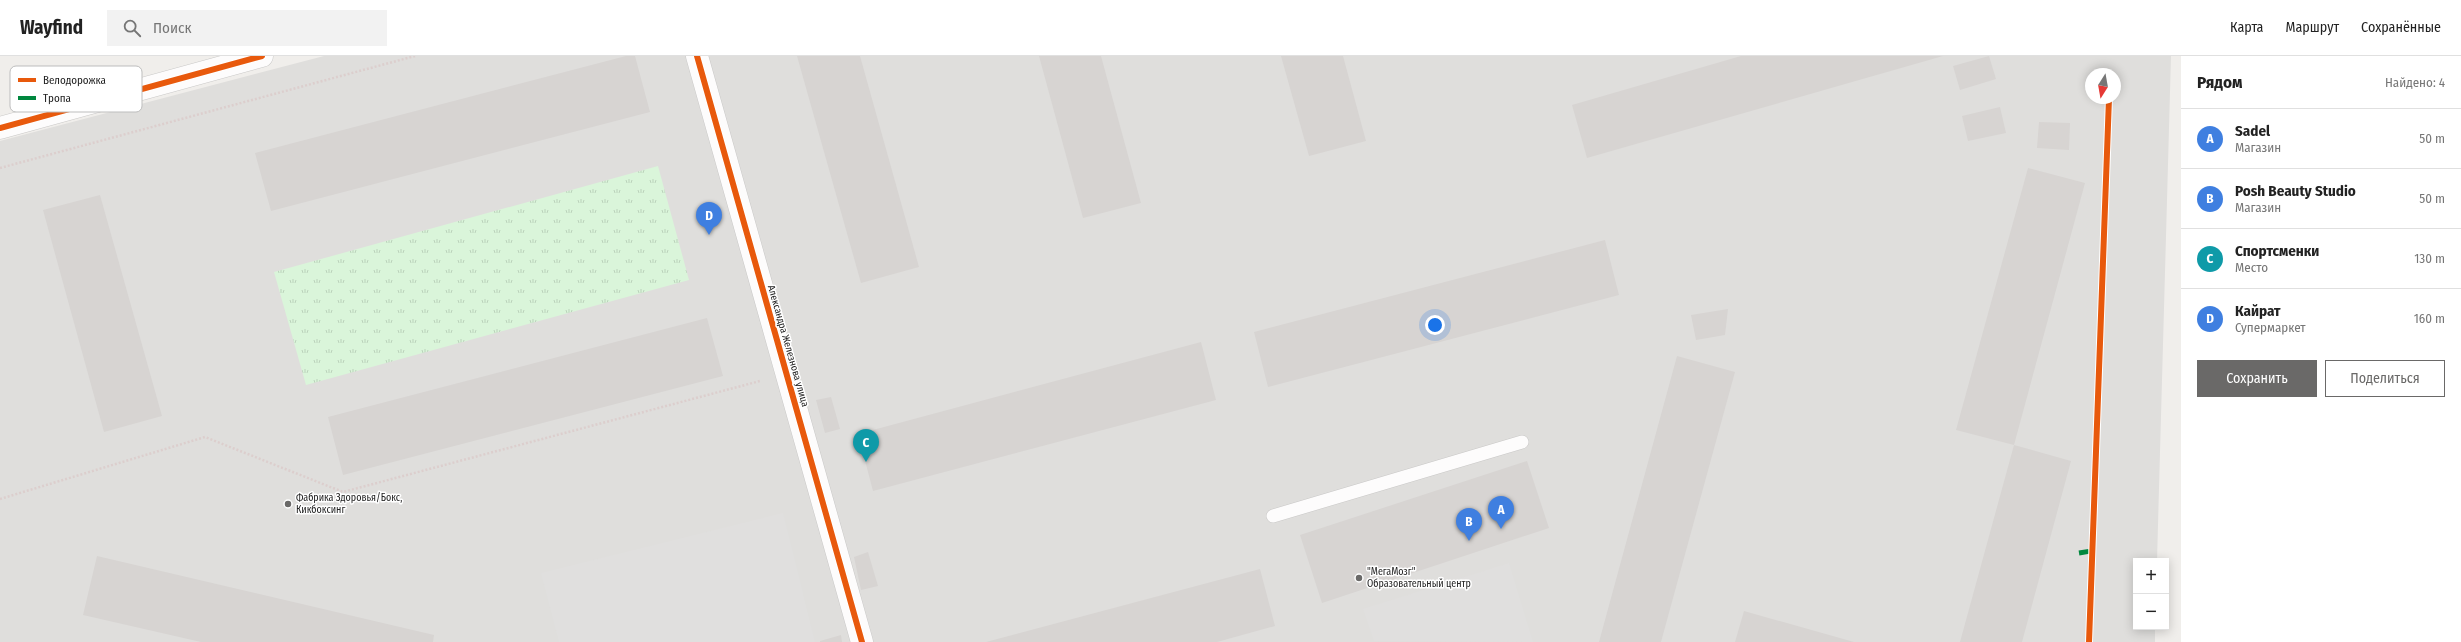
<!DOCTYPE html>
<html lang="ru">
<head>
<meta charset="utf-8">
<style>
	:root { --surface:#fff; --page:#f2f2f2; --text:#222; --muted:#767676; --line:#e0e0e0; --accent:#6a6968 }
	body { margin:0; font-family:"Fira Sans Condensed",sans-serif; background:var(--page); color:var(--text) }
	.controls { position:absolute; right:12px; bottom:12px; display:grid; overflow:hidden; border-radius:0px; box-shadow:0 2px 10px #0003 }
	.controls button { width:36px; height:36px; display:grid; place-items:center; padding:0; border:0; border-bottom:1px solid var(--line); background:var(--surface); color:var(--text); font:20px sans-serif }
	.compass { position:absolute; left:2085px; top:12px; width:36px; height:36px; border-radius:50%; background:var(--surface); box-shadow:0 2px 10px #0003; rotate:191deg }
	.you { position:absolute; left:1435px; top:269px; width:14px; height:14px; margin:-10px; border:3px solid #fff; border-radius:50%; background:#1a73e8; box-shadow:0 0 0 6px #1a73e833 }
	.badge { display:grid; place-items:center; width:26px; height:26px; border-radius:50%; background:var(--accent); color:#fff; font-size:13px; font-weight:700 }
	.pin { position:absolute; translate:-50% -33px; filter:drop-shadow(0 1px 2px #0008) }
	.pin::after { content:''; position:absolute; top:21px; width:14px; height:12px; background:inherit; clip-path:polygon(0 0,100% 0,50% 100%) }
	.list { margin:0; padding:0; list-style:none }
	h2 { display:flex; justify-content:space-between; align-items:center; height:52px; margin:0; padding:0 16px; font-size:17px }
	h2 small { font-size:13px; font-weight:400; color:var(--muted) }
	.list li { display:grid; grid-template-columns:26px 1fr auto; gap:12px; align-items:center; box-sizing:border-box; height:60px; padding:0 16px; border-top:1px solid var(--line) }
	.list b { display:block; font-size:15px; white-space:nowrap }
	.list p { margin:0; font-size:13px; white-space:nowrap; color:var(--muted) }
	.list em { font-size:13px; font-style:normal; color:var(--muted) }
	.actions { display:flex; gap:8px; padding:12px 16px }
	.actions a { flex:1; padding:9px 0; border:1px solid var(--accent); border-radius:0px; text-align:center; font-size:14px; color:var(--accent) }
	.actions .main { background:var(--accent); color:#fff }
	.icon { flex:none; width:22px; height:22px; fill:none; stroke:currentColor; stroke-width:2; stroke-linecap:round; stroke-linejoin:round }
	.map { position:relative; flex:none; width:2181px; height:586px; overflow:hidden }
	header { display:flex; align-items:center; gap:24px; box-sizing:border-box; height:56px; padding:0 20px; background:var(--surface); border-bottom:1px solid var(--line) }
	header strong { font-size:19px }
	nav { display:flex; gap:22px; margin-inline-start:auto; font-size:14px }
	.search { width:280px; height:36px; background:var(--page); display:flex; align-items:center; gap:10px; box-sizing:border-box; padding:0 14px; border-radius:0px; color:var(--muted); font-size:15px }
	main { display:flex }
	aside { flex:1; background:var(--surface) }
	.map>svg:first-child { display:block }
	.residential { fill:#dfdedc; fill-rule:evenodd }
	.park { fill:url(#park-tufts) }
	.parking { fill:#e0dfde }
	.building { fill:#d7d4d2 }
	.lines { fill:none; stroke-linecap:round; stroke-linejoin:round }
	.lane-casing { stroke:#c9c8c7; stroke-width:14 }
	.street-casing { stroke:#c9c8c7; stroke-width:23 }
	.path { stroke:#dccecd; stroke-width:2.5; stroke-dasharray:2 2; stroke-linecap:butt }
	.lane { stroke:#fdfcfc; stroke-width:13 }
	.street { stroke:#fdfcfc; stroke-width:22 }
	.quiet { stroke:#00873e; stroke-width:5; stroke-dasharray:10 5; stroke-linecap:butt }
	.cycleway-casing { stroke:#fff; stroke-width:8 }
	.cycleway { stroke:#e8590c; stroke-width:6 }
	.poi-dot { fill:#6a6968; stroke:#fff; stroke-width:1.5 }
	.labels { text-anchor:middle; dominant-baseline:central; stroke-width:3; stroke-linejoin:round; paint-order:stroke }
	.street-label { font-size:10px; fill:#222; stroke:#fff }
	.poi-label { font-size:10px; fill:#222; stroke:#fff; text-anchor:start }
	.key { fill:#fff; stroke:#bdbdbd; stroke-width:1 }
	.key-label { font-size:11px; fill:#222 }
</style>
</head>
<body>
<header>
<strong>Wayfind</strong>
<div class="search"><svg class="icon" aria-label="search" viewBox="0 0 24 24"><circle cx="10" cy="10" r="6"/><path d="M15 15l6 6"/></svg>Поиск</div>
<nav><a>Карта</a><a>Маршрут</a><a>Сохранённые</a></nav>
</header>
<main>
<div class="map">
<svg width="2181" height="586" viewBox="0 0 2181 586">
	<defs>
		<pattern id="park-tufts" width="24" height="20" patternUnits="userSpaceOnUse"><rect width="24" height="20" fill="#daf5da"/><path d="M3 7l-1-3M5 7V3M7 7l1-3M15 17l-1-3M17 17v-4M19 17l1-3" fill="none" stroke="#bbd2bb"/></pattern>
	</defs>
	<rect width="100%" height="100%" fill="#f0eeeb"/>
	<path class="residential" d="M 324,0 L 2171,0 L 2157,505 L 2136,505 L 2136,571 L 2155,571 L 2155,586 L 0,586 L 0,85 ZM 2091,18 L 2115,18 L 2115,42 L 2091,42 Z"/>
	<polygon class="park" points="658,110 689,224 306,329 274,216"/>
	<g class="parking">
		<polygon points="783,457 815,586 559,586 541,517"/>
		<polygon points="1509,507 1533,586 1374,585 1363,553"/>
	</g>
	<g class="building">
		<polygon points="626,0 635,0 650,56 271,155 255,97"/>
		<polygon points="797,0 860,0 919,211 861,227"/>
		<polygon points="1039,0 1101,0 1141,147 1083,162"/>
		<polygon points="1281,0 1343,0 1366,85 1309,100"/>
		<polygon points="1741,0 1943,0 1587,102 1572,49"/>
		<polygon points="1989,0 1996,23 1960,34 1953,10"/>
		<polygon points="2000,51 2006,77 1968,85 1962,60"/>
		<polygon points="2039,66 2070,67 2069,94 2037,92"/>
		<polygon points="2028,112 2085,127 2014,389 1956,374"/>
		<polygon points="100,139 162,360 104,376 43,154"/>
		<polygon points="1605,184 1619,239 1268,331 1254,276"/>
		<polygon points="1728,253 1725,279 1696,284 1691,259"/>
		<polygon points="707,262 723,320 343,419 328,361"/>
		<polygon points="1201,286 1216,344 873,435 858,378"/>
		<polygon points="1677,300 1735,316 1661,586 1599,586"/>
		<polygon points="831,341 840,373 825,377 816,344"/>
		<polygon points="2014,389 2071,405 2022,586 1960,586"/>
		<polygon points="1527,405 1549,472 1322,547 1300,479"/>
		<polygon points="868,496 878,530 861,534 854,501"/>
		<polygon points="97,500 434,579 433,586 201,586 83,559"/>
		<polygon points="1260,513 1275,570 1217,586 986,586"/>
		<polygon points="1744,555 1854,586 1735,586"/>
		<polygon points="841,579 842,586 820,586 820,585"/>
	</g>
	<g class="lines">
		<defs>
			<polyline id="lane" points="1273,460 1522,386"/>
			<g id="street">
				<polyline points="697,0 862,586"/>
				<polyline points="0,72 262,0"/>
			</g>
		</defs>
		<use href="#lane" class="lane-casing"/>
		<use href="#street" class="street-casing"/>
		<g class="path">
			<polyline points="0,112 415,0"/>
			<polyline points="0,443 205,381 343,436 760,325"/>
		</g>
		<use href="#lane" class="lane"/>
		<use href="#street" class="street"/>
		<polyline class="quiet" points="2079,497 2091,495"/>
		<defs>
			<g id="cycleway">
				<polyline points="697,0 862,586"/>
				<polyline points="0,72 262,0"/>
				<polyline points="2089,586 2109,42"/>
			</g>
		</defs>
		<use href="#cycleway" class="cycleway-casing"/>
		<use href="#cycleway" class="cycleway"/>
	</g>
	<g class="poi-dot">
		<circle cx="288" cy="448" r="4"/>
		<circle cx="1359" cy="522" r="4"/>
	</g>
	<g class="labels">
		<g class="street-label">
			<text transform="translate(788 290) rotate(74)">Александра Железнова улица</text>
		</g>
		<g class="poi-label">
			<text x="296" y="442">Фабрика Здоровья/Бокс,<tspan x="296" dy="12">Кикбоксинг</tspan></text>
			<text x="1367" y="516">"МегаМозг"<tspan x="1367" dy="12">Образовательный центр</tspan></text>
		</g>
	</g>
	<rect x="10" y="10" width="132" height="46" rx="6" class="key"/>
	<rect x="18" y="22" width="18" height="4" fill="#e8590c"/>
	<rect x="18" y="40" width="18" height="4" fill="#00873e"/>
	<g class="key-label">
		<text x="43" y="28">Велодорожка</text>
		<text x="43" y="46">Тропа</text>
	</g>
</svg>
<div class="controls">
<button>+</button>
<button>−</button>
</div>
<svg class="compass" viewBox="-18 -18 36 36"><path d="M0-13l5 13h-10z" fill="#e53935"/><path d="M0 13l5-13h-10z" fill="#767676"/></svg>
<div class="you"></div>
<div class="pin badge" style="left:1501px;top:473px;background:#3f7fe0">A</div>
<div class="pin badge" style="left:1469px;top:485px;background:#3f7fe0">B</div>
<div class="pin badge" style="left:866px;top:406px;background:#0f9aa8">C</div>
<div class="pin badge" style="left:709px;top:179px;background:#3f7fe0">D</div>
</div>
<aside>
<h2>Рядом<small>Найдено: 4</small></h2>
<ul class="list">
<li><span class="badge" style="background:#3f7fe0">A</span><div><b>Sadel</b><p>Магазин</p></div><em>50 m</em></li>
<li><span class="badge" style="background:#3f7fe0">B</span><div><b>Posh Beauty Studio</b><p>Магазин</p></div><em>50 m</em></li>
<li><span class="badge" style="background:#0f9aa8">C</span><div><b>Спортсменки</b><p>Место</p></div><em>130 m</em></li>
<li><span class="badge" style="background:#3f7fe0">D</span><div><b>Кайрат</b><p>Супермаркет</p></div><em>160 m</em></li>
</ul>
<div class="actions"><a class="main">Сохранить</a><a>Поделиться</a></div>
</aside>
</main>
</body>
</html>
